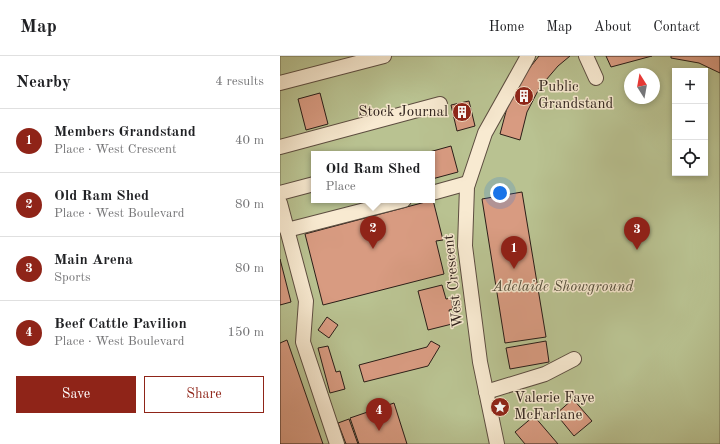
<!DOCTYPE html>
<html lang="en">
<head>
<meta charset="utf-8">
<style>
	:root { --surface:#fff; --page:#f2f2f2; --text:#202124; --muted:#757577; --line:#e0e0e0; --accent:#8f2418 }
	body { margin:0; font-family:"Old Standard TT",serif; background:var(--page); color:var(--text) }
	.controls { position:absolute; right:12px; top:12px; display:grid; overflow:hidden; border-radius:0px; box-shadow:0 2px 6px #0003 }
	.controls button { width:36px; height:36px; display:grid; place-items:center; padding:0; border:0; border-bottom:1px solid var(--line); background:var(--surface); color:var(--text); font:20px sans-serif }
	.compass { position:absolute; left:344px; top:12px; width:36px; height:36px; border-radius:50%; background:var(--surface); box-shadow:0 2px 6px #0003; rotate:349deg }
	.you { position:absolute; left:220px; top:137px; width:14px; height:14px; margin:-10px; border:3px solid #fff; border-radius:50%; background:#1a73e8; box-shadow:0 0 0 6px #1a73e833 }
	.badge { display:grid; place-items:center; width:26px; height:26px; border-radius:50%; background:var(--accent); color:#fff; font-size:13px; font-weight:700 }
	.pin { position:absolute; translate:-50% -33px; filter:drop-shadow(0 1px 2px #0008) }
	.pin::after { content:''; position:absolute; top:21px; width:14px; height:12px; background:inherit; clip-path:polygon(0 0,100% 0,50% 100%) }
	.popup { position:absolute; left:31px; top:95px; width:124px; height:52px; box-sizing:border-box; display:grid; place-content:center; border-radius:0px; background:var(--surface); filter:drop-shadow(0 1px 3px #0005); font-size:13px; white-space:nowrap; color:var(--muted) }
	.popup b { font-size:15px; color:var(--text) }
	.popup::after { content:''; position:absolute; left:50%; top:100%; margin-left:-8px; border:8px solid transparent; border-top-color:var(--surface) }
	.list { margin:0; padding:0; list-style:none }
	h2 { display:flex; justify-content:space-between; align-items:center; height:52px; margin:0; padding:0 16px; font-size:17px }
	h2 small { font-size:13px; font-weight:400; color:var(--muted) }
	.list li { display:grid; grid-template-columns:26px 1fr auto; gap:12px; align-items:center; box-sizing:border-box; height:64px; padding:0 16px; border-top:1px solid var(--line) }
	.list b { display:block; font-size:15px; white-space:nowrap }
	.list p { margin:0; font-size:13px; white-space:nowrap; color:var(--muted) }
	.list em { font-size:13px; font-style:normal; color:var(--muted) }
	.actions { display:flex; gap:8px; padding:12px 16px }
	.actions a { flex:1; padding:9px 0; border:1px solid var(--accent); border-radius:0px; text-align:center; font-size:14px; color:var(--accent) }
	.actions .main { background:var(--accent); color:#fff }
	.icon { flex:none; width:22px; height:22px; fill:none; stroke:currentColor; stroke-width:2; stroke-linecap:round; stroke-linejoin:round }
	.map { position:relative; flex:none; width:440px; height:388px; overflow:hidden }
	header { display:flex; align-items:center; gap:24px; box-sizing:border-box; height:56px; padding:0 20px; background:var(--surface); border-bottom:1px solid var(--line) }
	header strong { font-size:19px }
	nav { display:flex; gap:22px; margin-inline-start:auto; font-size:14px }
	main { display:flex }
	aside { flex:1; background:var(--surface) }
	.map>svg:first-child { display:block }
	.green { fill:#b9c291; stroke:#727054; fill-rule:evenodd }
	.building { fill:#d89b81; stroke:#2a1d18 }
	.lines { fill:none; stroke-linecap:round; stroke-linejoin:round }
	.minor-casing { stroke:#5d4d40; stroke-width:16 }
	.minor { stroke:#f8ead1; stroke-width:14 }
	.labels { text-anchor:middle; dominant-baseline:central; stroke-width:3; stroke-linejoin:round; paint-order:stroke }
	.poi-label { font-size:15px; fill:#2a1d18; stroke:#f8ead1; text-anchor:start }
	.street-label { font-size:15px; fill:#2a1d18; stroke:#f8ead1 }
	.park-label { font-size:15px; font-style:italic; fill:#554f3c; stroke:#f8ead1 }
</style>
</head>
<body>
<header>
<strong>Map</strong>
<nav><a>Home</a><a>Map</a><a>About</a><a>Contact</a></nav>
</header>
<main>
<aside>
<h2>Nearby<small>4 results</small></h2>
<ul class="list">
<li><span class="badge">1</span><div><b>Members Grandstand</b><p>Place · West Crescent</p></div><em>40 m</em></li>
<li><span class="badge">2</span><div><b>Old Ram Shed</b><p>Place · West Boulevard</p></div><em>80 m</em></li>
<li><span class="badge">3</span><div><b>Main Arena</b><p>Sports</p></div><em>80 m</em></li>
<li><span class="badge">4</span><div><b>Beef Cattle Pavilion</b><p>Place · West Boulevard</p></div><em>150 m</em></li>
</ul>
<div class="actions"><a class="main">Save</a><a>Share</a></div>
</aside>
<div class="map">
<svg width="440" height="388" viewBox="0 0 440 388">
	<rect width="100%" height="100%" fill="#f5deb8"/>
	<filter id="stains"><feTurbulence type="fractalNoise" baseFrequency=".005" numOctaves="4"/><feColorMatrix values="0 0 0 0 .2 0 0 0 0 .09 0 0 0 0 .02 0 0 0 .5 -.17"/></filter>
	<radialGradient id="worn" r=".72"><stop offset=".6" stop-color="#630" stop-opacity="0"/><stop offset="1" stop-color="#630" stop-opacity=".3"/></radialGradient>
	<path class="green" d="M 0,0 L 440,0 L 440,388 L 0,388 ZM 395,15 L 425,15 L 425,117 L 395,117 ZM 350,18 L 374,18 L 374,42 L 350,42 ZM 34,98 L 152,98 L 152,144 L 34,144 Z"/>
	<g class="building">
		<polygon points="259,0 290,0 278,10 260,31 247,56 240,84 220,78 228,48 244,19"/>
		<polygon points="326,0 372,0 331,11"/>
		<polygon points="391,0 440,0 440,17 419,7 391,2"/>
		<polygon points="40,37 48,68 26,74 18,43"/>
		<polygon points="189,45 195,70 177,75 171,49"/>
		<polygon points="171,90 178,116 152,123 152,98 142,98"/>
		<polygon points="242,136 266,281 225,287 202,143"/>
		<polygon points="153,144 163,184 156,185 164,218 43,249 25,178"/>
		<polygon points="0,203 11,246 0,249"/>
		<polygon points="162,229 166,243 171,242 173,253 169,254 172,268 148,274 138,235"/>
		<polygon points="47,261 58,269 49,282 38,274"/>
		<polygon points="7,284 43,388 0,388 0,287"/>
		<polygon points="151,285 160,290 148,310 84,326 79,309 147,291"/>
		<polygon points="266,285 269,306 230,313 226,292"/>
		<polygon points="48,290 56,316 60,315 65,333 50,337 38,292"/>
		<polygon points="293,343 312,365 294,380 276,358"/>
		<polygon points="114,347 127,388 79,388 70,362"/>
		<polygon points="254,360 278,388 245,388 235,376"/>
		<polygon points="69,363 78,388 66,388 58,367"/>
	</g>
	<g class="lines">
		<defs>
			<g id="minor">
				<polyline points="306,0 316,22"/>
				<polyline points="0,27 104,0"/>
				<polyline points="0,91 160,48"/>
				<polyline points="0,137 34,128"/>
				<polyline points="152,137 188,127"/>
				<polyline points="0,147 26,245 23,286 57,388"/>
				<polyline points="7,174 124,144"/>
				<polyline points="206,336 265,318 294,303"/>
				<polyline points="217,388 200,306 185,190 187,131 205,77 248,0"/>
			</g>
		</defs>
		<use href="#minor" class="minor-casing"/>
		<use href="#minor" class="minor"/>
	</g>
	<defs>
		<symbol id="building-disc" viewBox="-11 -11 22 22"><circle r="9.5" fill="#8f2418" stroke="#f8ead1"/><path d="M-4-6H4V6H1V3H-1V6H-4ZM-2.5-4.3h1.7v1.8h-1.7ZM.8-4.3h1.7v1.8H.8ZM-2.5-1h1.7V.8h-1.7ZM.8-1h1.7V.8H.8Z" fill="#fff"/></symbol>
		<symbol id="sight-disc" viewBox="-11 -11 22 22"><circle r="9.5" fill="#8f2418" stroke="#f8ead1"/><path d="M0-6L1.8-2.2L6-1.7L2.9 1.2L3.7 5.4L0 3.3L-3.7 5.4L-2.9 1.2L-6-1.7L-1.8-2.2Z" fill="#fff"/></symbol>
	</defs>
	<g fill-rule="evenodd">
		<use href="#building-disc" x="233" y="29" width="22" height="22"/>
		<use href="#building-disc" x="171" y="45" width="22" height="22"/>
		<use href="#sight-disc" x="209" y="340" width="22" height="22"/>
	</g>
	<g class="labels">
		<g class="poi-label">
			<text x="258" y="31">Public<tspan x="258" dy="17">Grandstand</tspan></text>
			<text x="168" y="56" text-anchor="end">Stock Journal</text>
			<text x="234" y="342">Valerie Faye<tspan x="234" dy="17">McFarlane</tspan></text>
		</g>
		<g class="street-label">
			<text transform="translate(174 225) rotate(-96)">West Crescent</text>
		</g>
		<g class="park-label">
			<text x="283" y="231">Adelaide Showground</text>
		</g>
	</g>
	<rect width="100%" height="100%" filter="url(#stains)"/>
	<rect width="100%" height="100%" fill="url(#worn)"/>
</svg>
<div class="controls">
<button>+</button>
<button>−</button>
<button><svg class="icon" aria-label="locate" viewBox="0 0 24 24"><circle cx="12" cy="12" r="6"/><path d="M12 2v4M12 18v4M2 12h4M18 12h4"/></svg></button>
</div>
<svg class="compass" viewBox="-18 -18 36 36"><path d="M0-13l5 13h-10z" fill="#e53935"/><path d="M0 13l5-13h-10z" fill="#757577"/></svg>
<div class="you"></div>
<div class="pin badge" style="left:234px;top:213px">1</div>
<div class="pin badge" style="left:93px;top:193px">2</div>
<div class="popup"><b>Old Ram Shed</b>Place</div>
<div class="pin badge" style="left:357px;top:194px">3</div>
<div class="pin badge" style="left:99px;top:375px">4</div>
</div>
</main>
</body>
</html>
